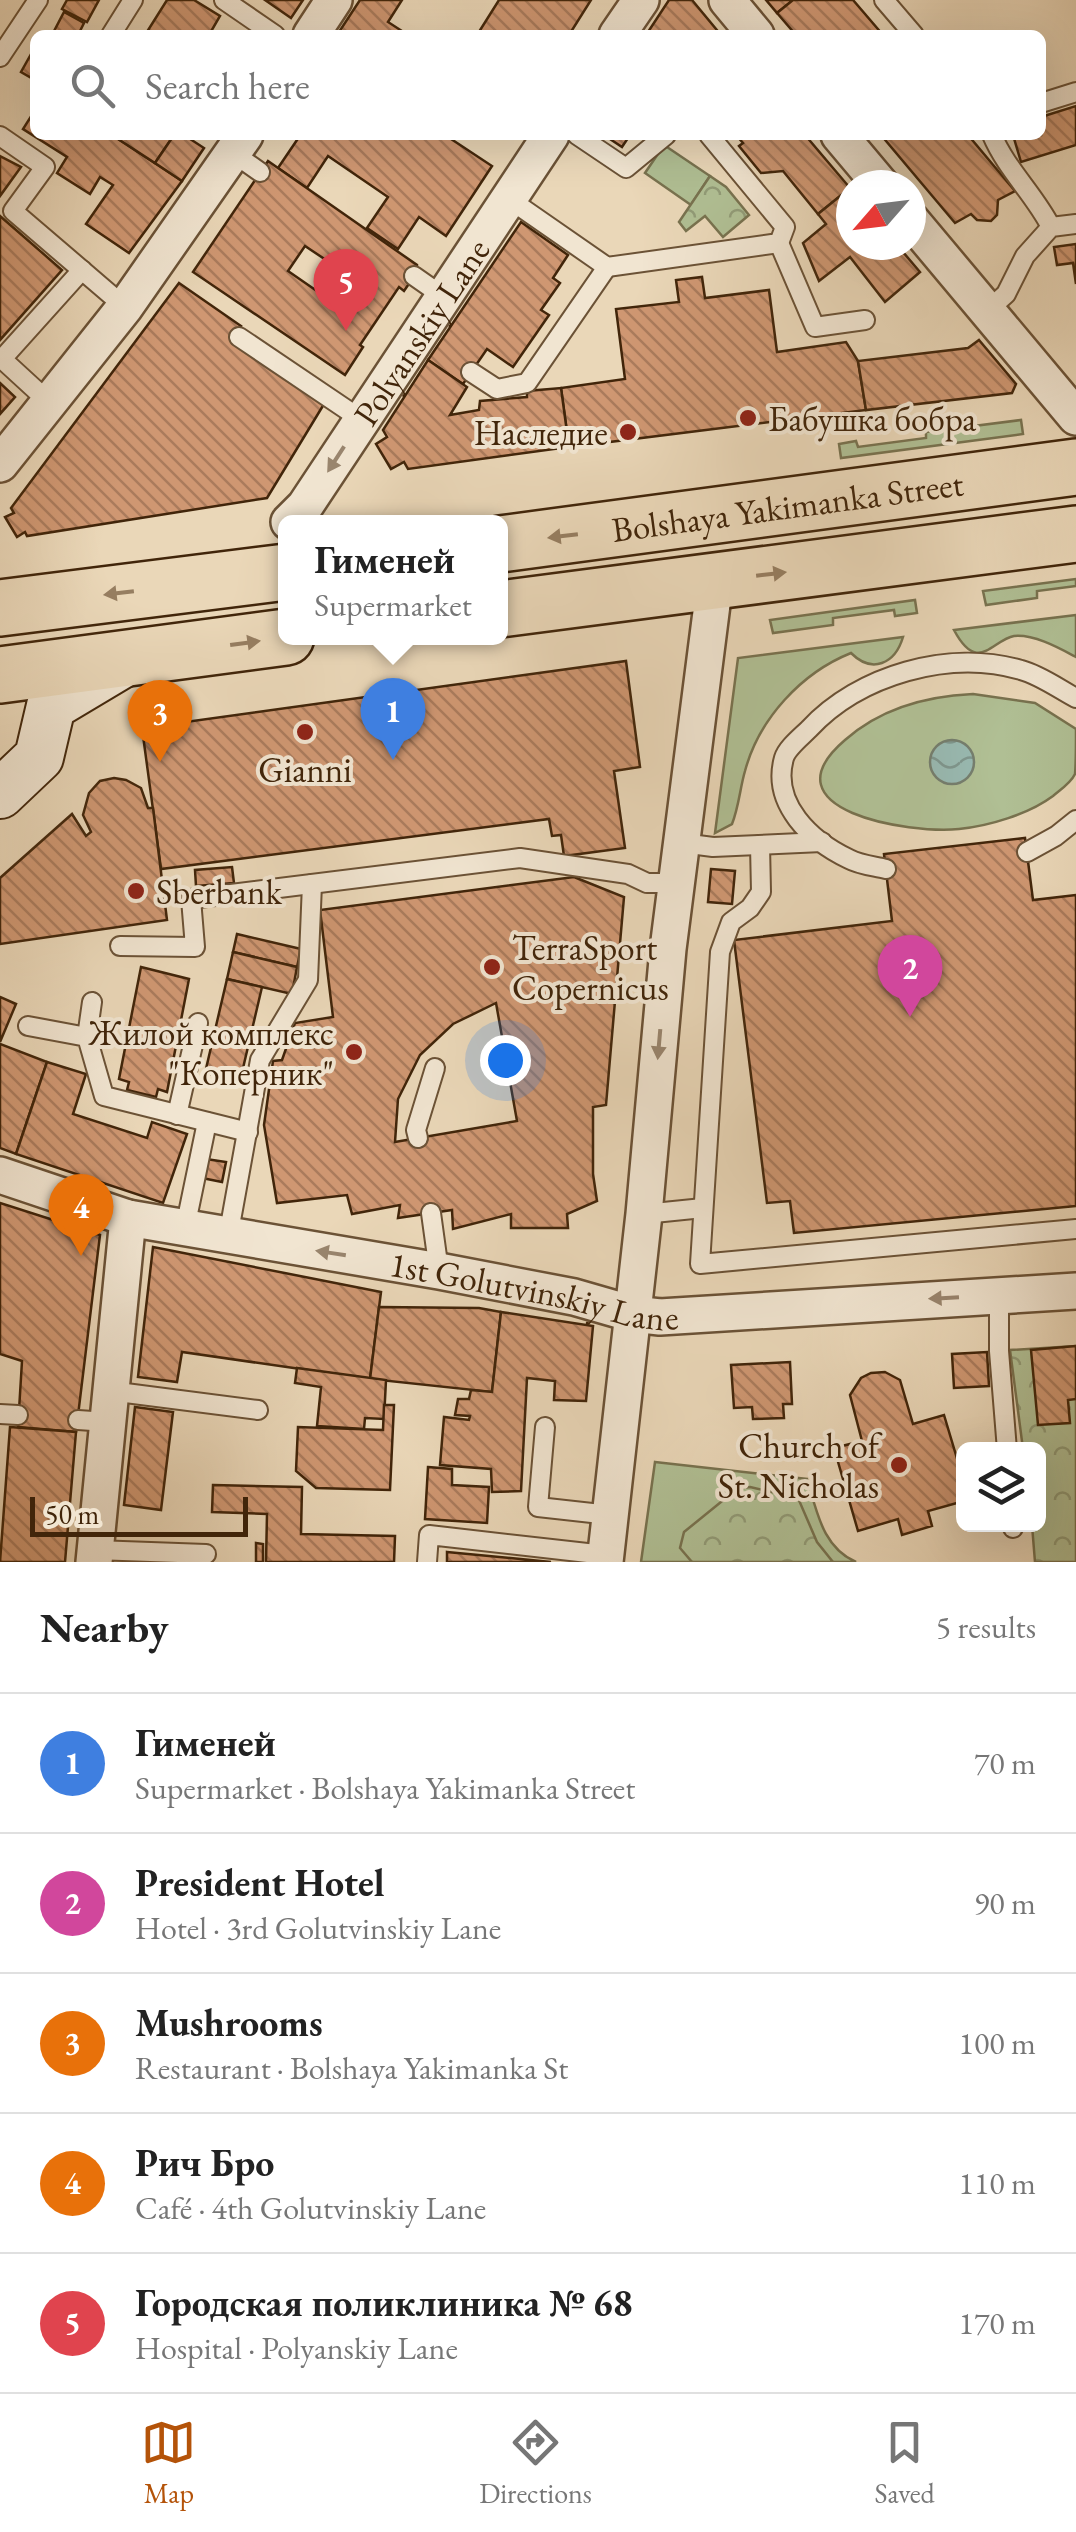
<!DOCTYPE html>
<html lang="en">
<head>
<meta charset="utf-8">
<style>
	:root { --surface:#fff; --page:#f2f2f2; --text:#222; --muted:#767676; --line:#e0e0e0; --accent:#b45309 }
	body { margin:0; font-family:"EB Garamond",serif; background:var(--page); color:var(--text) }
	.controls { position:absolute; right:30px; bottom:30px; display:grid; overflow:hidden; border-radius:15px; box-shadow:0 10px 40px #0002 }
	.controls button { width:90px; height:90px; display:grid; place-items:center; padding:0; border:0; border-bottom:2px solid var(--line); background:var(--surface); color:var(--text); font:50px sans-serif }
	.compass { position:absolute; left:836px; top:170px; width:90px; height:90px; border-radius:50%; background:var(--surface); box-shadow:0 10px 40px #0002; rotate:242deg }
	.scale { position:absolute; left:30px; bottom:25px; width:218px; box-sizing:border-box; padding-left:10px; border:5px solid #41250a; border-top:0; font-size:28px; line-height:35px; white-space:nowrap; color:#41250a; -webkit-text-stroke:8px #f1e5d1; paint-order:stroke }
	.you { position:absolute; left:505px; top:1060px; width:35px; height:35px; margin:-25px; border:8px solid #fff; border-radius:50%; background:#1a73e8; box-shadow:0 0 0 15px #1a73e833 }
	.badge { display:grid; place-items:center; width:65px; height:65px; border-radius:50%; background:var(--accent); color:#fff; font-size:32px; font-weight:700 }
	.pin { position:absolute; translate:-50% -82px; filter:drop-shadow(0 2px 5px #0008) }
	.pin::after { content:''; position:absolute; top:52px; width:35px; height:30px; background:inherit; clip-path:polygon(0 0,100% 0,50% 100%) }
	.popup { position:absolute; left:278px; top:515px; width:230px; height:130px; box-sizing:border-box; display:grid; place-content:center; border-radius:15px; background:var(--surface); filter:drop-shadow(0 2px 8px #0005); font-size:32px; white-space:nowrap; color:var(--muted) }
	.popup b { font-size:38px; color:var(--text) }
	.popup::after { content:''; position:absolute; left:50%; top:100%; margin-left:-20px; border:20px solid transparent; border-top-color:var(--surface) }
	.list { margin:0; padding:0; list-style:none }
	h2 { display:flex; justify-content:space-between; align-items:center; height:130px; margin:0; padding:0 40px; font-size:42px }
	h2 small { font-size:32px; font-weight:400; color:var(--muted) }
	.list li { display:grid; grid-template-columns:65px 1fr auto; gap:30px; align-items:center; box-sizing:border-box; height:140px; padding:0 40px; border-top:2px solid var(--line) }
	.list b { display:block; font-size:38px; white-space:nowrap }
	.list p { margin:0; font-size:32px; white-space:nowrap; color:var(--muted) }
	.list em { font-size:32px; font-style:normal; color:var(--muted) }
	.icon { flex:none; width:55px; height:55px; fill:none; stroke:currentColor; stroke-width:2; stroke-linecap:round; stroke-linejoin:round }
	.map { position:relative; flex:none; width:1076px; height:1562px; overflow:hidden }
	.search { position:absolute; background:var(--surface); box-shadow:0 10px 40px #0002; left:30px; right:30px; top:30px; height:110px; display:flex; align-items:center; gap:25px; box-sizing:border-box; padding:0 35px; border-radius:15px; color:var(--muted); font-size:38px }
	.sheet { height:830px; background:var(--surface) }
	nav { display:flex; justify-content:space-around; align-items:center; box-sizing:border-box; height:140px; border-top:2px solid var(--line); background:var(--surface); font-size:28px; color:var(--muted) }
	nav a { display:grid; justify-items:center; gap:5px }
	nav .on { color:var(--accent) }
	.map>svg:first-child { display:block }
	.grass { fill:#b0bf94; stroke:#78724f; stroke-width:2.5 }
	.forest { fill:url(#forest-crowns); stroke:#78724f; stroke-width:2.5 }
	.water { fill:url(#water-waves); stroke:#757e6e; stroke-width:2.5 }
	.building { fill:url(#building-back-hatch); stroke:#41250a; stroke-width:2.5; fill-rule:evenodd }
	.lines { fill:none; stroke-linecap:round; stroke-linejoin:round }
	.lane-casing { stroke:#6b5236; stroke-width:22 }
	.street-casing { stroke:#6b5236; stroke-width:40 }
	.secondary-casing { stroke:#41250a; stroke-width:52 }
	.primary-casing { stroke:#41250a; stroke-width:60 }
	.lane { stroke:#f1e5d1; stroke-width:18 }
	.street { stroke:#f1e5d1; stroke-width:35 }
	.secondary { stroke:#f1e5d1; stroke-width:48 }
	.primary { stroke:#ead7b8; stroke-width:55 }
	.oneway { fill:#99856e }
	.oneway2 { fill:#967e61 }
	.poi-dot { fill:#8f2418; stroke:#f1e5d1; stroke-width:4 }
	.labels { text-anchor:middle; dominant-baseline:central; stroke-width:8; stroke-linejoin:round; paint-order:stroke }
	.street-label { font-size:35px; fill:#41250a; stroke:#f1e5d1 }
	.poi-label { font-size:35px; fill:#41250a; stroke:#f1e5d1; text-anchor:start }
</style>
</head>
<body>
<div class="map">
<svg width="1076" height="1562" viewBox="0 0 1076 1562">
	<defs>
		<pattern id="forest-crowns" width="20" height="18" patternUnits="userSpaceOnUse" patternTransform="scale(2.5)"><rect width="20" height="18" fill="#b0bf94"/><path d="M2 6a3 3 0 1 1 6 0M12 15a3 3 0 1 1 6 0" fill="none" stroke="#919b77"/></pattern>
		<pattern id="water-waves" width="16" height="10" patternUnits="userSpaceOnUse" patternTransform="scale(2.5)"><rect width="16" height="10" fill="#98b9b1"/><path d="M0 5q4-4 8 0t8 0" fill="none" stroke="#7e968e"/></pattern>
		<pattern id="building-back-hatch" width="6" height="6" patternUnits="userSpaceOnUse" patternTransform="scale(2.5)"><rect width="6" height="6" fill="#cf9772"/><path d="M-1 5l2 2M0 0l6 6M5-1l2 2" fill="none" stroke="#aa7b5c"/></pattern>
	</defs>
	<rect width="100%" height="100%" fill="#ead7b8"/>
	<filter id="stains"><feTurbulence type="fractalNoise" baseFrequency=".002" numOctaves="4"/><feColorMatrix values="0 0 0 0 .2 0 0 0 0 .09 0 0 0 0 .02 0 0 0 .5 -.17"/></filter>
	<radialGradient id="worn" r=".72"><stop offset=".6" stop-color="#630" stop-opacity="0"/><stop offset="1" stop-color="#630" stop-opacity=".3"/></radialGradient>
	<g class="grass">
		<polygon points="664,145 710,176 691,205 645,173"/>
		<polygon points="1021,420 1023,434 841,458 839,444 856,441 858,447 926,438 926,432"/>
		<polygon points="1076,579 1076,586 1037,591 1037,598 986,605 983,591"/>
		<polygon points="915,600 917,613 895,616 894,610 833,618 833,625 773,633 770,620"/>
		<path d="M 1076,615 L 1076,657 C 1059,648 1034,634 1014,636 C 992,640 978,675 954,630 Z"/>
		<path d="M 903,637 C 895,664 872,674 851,653 C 801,673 759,719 745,771 C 740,788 739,806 732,824 L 715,833 L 738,658 Z"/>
		<path d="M 973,694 L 1035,703 L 1076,729 C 1076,741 1076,763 1075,774 C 1071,783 1060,790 1053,796 C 1029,814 989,826 959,829 C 910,834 762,811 845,740 C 880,709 927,696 973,694 Z"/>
		<path d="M 655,1462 L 807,1479 C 817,1511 822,1547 856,1562 L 641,1562 Z"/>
	</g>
	<g class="forest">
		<polygon points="710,176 726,187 749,215 723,237 705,216 686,231 679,222"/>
		<polygon points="1076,1346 1076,1562 1035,1562 1032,1525 1038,1524 1038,1450 1023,1449 1010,1350"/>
		<polygon points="750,1487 798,1498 817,1542 833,1562 692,1562 680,1548 684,1532 737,1489"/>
	</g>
	<circle class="water" cx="952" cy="762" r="22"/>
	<g class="building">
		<polygon points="67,0 99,0 87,22 62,9"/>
		<polygon points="167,0 194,0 220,16 209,35 145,35"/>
		<polygon points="265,0 303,0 291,18"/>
		<polygon points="360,0 402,0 388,22 408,35 337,35"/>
		<polygon points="499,0 591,0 569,35 477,35"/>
		<polygon points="669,0 692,0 721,35 646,35"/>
		<polygon points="766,0 793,0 777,13"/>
		<polygon points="793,0 853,0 883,35 796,35 777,13"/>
		<polygon points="64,12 84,23 78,35 52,35"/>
		<polygon points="35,47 35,80 21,72"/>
		<polygon points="1076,106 1076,145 1021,162 1013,135 1041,135 1041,117"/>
		<polygon points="35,110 35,135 112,135 182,181 129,253 86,224 113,185 100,177 90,194 57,173 67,157 23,129"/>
		<polygon points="112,135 174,135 155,163"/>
		<polygon points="174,135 184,135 204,148 182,181 155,163"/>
		<polygon points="296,135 445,135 492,166 446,236 419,217 398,249 367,228 388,197 328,156 307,188 278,168 299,137"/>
		<polygon points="604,135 630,135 622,147"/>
		<polygon points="736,135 805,135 850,188 818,214 783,171 761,173 739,146 743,143"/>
		<polygon points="881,135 968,135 1015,191 998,200 997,215 991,221 977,220 971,214 955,223"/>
		<polygon points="0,156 21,167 0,196"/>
		<path d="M 268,161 L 417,265 L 417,272 L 404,291 L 399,287 L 360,345 L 363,347 L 345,375 L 193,272 ZM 305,246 L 344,272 L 327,298 L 288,271 Z"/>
		<polygon points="850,188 851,245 897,245 920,272 885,302 850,257 819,281 803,243 826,224 818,214"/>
		<polygon points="0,216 62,270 0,340"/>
		<polygon points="521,222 568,255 553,278 560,283 541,310 549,315 513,367 487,349 463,384 428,360"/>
		<polygon points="1076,244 1076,284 1073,263 1057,265 1054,247"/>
		<polygon points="702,277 705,298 769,290 777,352 846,342 858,361 866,410 569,447 561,388 625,379 616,309 679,302 676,280"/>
		<polygon points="179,283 241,326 231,340 324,404 267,498 27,536 25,532 17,537 5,517 14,513 11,508"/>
		<polygon points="979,340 1016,384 1012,393 866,410 858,361 968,348"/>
		<polygon points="428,360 467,387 450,415 479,410 480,401 527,397 527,391 561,388 569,447 408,469 404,462 391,469 376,444 387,437 383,430"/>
		<polygon points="0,383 15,397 0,414"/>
		<polygon points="626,661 640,767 614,771 625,848 564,856 561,835 552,836 549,819 161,869 142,728"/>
		<polygon points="114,778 126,780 141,788 148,808 153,808 167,920 0,944 0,878 72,814 86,836 91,832 83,815 89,793 100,781"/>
		<polygon points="1025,838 1033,900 1076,895 1076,1206 794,1233 790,1201 767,1203 734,940 892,921 884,854"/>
		<polygon points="232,867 234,883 196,886 195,870"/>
		<polygon points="711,869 735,871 732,904 708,902"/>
		<path d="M 574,877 L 624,897 L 606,1105 L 593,1107 L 593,1174 L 597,1201 L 567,1214 L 568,1228 L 511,1228 L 511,1214 L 453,1229 L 452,1210 L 398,1218 L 400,1205 L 352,1214 L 347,1195 L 277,1203 L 264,1125 L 273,1061 L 282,1060 L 295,1023 L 333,1017 L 320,910 ZM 496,1003 L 517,1121 L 395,1142 L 398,1099 L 420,1055 L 453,1024 Z"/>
		<polygon points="237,934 301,949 297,967 233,952"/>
		<polygon points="233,952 297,967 292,994 227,979"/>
		<polygon points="141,967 189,979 167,1092 158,1089 156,1097 127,1090 129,1082 119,1079"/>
		<polygon points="227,979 262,987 240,1081 205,1073"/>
		<polygon points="0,997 16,1004 0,1042"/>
		<polygon points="0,1044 47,1062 16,1154 0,1148"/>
		<polygon points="47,1062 86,1074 73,1114 147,1138 152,1122 187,1134 163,1203 16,1154"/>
		<polygon points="206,1159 226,1162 222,1182 202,1178"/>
		<polygon points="0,1203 100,1235 76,1432 18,1427 22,1361 0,1354"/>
		<polygon points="153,1247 381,1292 370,1379 182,1352 177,1382 138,1377"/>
		<polygon points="379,1307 479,1308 501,1312 492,1392 370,1379"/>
		<polygon points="501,1312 593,1326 586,1401 554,1400 555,1381 527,1378 521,1491 492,1492 491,1469 440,1465 444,1417 469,1420 470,1416 455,1415 458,1399 469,1399 471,1390 492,1392"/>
		<polygon points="1076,1346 1076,1399 1068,1400 1070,1423 1038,1425 1031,1350"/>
		<polygon points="987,1352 989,1386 954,1388 952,1354"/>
		<polygon points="790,1362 792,1404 783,1404 784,1418 753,1419 752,1407 734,1408 731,1365"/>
		<polygon points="297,1368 386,1380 384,1419 365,1418 364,1429 317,1426 321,1387 295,1383"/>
		<polygon points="885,1372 900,1380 913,1424 944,1415 964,1482 964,1501 928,1511 932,1526 902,1535 898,1519 858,1531 834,1448 862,1441 850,1395 861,1378 871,1373"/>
		<polygon points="384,1405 394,1405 390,1490 316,1488 296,1471 298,1427 383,1430"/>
		<polygon points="135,1407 173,1412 161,1510 124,1505"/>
		<polygon points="10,1427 76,1432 65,1562 0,1562"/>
		<polygon points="428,1467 452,1469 452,1485 489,1487 487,1523 425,1519"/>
		<polygon points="213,1485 302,1487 301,1534 395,1536 394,1562 266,1562 267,1514 212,1512"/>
		<polygon points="256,1543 263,1544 263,1562 256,1562"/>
		<polygon points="447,1552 551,1562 447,1562"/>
	</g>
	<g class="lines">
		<defs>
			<g id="lane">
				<polyline points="224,0 275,35"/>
				<polyline points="884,0 914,35"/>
				<polyline points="111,35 133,0"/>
				<polyline points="0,57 38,0"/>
				<polyline points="1041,103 1076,92"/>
				<polyline points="577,135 626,168 666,135"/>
				<path d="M 992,135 C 1007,170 1034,194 1051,227"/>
				<polyline points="0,136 45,167 13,211 125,307"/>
				<polyline points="233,153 260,172"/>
				<polyline points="509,199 607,267 779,243 785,227 709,135"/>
				<polyline points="779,243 815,327 865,320"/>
				<polyline points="414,276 444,297"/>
				<polyline points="987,311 1006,294 1025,256 1051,227 1076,224"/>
				<polyline points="239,337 362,420"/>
				<polyline points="471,372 497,389 527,383 607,267"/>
				<polyline points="51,404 2,359 82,270"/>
				<polyline points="682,843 713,847 822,842"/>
				<polyline points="760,845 761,892 750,908 731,922 720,952 700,1264 1076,1229"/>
				<polyline points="1027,852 1056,836 1076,820"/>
				<path d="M 886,869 C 874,866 860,865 849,859 C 811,841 771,804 784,758 C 787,748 801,737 809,729 C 859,675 949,649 1021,670 C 1040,675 1059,689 1076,698"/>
				<polyline points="120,946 195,947 191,899 520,858 628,874 647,883 678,883"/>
				<polyline points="28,1026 87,1037 104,1096 248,1132"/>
				<polyline points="87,1037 92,1002"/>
				<polyline points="177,1115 198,1023"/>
				<polyline points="418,1138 416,1130 435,1068"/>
				<polyline points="431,1213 439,1271"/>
				<polyline points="644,1214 703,1208"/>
				<polyline points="185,1228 207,1122"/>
				<polyline points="228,1237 260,1060 308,980 312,884"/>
				<polyline points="999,1294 999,1351 1007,1450"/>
				<polyline points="110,1391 258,1410"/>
				<polyline points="0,1414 18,1415"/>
				<polyline points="78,1420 107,1422"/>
				<polyline points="545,1427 538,1507 610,1515"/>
				<polyline points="1013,1524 1013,1528"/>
				<polyline points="95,1550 206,1554"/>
				<polyline points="427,1562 429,1535 605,1555"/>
			</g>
			<g id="street">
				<polyline points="727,0 756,35"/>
				<polyline points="311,35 334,0"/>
				<polyline points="617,35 641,0"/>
				<polyline points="839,135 881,185"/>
				<polyline points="911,220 1076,417"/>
				<polyline points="0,464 125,307 245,135"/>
				<path id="s1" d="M 289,522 L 305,506 L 551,135"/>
				<path id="s2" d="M 0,1175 L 128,1218 L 439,1271 L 574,1297 L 633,1314 L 660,1317 L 1076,1291"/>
				<polyline points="94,1562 128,1218"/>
				<polyline points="605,1562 644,1214 668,949 715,581"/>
			</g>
			<polyline id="secondary" points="0,794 39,757 51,706 123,663"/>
			<g id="primary">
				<path id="s3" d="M 500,544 L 1076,467"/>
				<polyline points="0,608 286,572"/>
				<polyline points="500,609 1076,534"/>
				<polyline points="0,675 286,637"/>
			</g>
		</defs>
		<use href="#lane" class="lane-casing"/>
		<use href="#street" class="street-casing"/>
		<use href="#secondary" class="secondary-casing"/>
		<use href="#primary" class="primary-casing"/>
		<use href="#lane" class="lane"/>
		<use href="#street" class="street"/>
		<use href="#secondary" class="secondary"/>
		<use href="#primary" class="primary"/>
	</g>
	<defs><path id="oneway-solid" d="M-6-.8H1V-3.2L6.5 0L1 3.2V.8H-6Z" transform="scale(2.5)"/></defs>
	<g class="oneway">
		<use href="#oneway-solid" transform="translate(336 459) rotate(123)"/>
		<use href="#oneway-solid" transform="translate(659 1044) rotate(95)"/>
		<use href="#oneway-solid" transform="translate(331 1253) rotate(-171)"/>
		<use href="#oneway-solid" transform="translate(944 1298) rotate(177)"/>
	</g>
	<g class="oneway2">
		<use href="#oneway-solid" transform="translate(563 536) rotate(173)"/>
		<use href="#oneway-solid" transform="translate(771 574) rotate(-7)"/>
		<use href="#oneway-solid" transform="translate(119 593) rotate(173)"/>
		<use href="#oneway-solid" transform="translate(245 643) rotate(-8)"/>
	</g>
	<g class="poi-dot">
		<circle cx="748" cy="418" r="10"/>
		<circle cx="628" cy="432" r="10"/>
		<circle cx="305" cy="732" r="10"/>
		<circle cx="136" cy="891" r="10"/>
		<circle cx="492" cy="967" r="10"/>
		<circle cx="354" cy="1052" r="10"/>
		<circle cx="899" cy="1465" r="10"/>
	</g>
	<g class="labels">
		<g class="street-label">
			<text stroke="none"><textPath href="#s1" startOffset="232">Polyanskiy Lane</textPath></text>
			<text stroke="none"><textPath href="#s3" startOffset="290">Bolshaya Yakimanka Street</textPath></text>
			<text stroke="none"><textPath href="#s2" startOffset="548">1st Golutvinskiy Lane</textPath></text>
		</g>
		<g class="poi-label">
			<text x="768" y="418">Бабушка бобра</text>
			<text x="608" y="432" text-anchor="end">Наследие</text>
			<text x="305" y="769" text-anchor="middle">Gianni</text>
			<text x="156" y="891">Sberbank</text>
			<text x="512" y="947">TerraSport<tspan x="512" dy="40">Copernicus</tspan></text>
			<text x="334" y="1032" text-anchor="end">Жилой комплекс<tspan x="334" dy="40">"Коперник"</tspan></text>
			<text x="879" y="1445" text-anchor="end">Church of<tspan x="879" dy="40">St. Nicholas</tspan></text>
		</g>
	</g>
	<rect width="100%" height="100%" filter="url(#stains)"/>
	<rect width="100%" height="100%" fill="url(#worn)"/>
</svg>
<div class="controls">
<button><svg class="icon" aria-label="layers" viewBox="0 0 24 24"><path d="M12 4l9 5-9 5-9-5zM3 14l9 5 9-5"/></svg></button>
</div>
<svg class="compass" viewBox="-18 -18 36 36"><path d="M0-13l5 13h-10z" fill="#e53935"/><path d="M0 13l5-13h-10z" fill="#767676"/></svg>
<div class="scale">50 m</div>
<div class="you"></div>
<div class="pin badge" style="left:393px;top:760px;background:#3f7fe0">1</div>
<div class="popup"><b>Гименей</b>Supermarket</div>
<div class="pin badge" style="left:910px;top:1017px;background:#d1479c">2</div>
<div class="pin badge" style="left:160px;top:762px;background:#e8710a">3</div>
<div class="pin badge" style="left:81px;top:1256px;background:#e8710a">4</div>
<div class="pin badge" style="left:346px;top:331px;background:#e0444e">5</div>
<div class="search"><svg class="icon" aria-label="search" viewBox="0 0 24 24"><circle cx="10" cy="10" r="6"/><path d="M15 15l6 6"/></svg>Search here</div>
</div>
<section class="sheet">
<h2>Nearby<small>5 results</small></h2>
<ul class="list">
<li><span class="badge" style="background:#3f7fe0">1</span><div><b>Гименей</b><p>Supermarket · Bolshaya Yakimanka Street</p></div><em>70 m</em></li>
<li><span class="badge" style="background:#d1479c">2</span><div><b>President Hotel</b><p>Hotel · 3rd Golutvinskiy Lane</p></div><em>90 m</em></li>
<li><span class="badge" style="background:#e8710a">3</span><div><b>Mushrooms</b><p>Restaurant · Bolshaya Yakimanka St</p></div><em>100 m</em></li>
<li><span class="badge" style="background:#e8710a">4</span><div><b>Рич Бро</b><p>Café · 4th Golutvinskiy Lane</p></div><em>110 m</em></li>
<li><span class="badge" style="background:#e0444e">5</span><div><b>Городская поликлиника № 68</b><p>Hospital · Polyanskiy Lane</p></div><em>170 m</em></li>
</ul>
</section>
<nav>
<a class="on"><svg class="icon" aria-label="map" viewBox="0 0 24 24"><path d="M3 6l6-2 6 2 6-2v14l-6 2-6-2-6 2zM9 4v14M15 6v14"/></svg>Map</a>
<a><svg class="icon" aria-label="directions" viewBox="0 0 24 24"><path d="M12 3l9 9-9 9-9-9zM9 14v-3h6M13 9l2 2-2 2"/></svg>Directions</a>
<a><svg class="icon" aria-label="saved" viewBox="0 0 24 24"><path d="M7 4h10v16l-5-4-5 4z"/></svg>Saved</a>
</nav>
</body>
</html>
